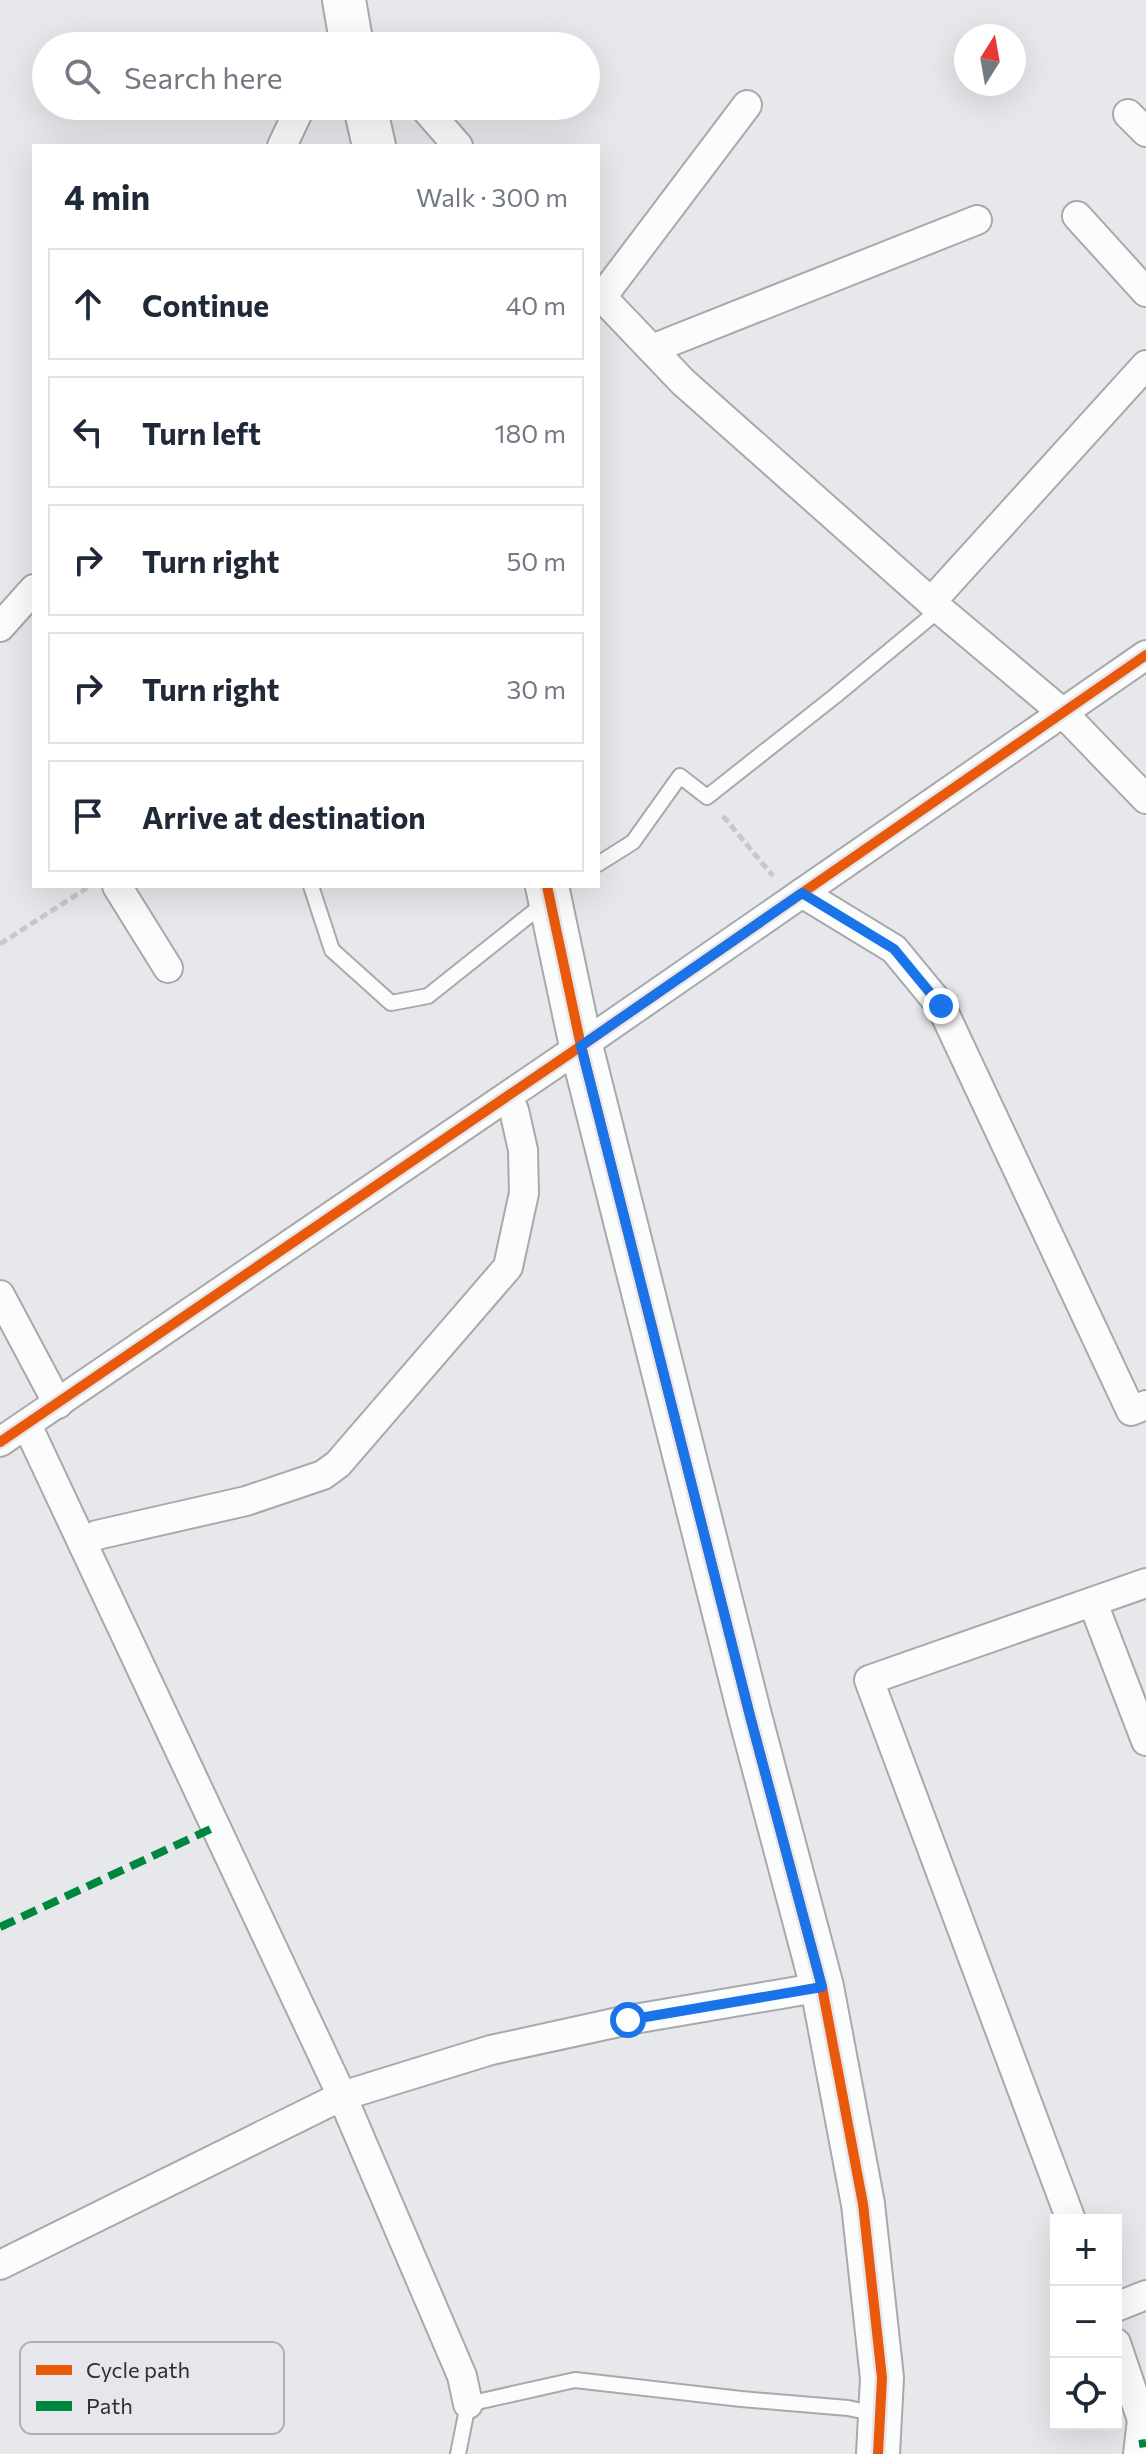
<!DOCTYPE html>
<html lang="en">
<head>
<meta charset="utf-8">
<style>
	:root { --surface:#fff; --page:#f6f6f7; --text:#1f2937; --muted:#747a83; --line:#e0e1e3 }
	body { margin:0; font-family:Commissioner,sans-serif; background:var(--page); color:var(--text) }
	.controls { position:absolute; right:24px; bottom:24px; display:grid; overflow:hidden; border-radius:0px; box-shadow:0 8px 32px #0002 }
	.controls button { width:72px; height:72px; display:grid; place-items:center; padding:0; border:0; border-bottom:2px solid var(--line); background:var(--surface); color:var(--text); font:40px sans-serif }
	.compass { position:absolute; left:954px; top:24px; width:72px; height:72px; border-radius:50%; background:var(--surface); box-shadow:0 8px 32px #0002; rotate:11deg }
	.stop { position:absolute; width:24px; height:24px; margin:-18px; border:6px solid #1a73e8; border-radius:50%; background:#fff }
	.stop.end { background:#1a73e8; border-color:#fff; box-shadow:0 2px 8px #0008 }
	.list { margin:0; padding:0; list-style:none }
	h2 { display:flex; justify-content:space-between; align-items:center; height:104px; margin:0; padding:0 32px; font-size:34px }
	h2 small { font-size:26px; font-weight:400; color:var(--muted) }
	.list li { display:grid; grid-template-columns:52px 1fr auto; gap:24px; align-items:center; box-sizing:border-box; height:112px; margin:0 16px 16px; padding:0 16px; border:2px solid var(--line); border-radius:0px }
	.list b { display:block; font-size:30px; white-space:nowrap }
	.list em { font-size:26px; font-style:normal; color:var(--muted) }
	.icon { flex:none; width:44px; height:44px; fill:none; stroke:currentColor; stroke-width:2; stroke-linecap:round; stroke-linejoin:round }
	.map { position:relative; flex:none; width:1146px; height:2454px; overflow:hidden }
	.search { position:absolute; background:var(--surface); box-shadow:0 8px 32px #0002; left:32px; top:32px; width:568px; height:88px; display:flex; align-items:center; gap:20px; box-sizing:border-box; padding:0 28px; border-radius:44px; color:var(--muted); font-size:30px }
	.panel { position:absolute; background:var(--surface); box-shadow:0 8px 32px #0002; left:32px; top:144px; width:568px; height:744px; border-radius:0px }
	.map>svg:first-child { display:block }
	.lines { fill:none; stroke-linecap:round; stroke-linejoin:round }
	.lane-casing { stroke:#a8a9ab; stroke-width:18 }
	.street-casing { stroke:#a8a9ab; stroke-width:32 }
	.secondary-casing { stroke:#a8a9ab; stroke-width:46 }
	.path { stroke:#c8c8c8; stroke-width:5; stroke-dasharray:8 4; stroke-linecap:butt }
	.lane { stroke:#fbfcfc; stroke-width:14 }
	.street { stroke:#fbfcfc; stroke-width:28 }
	.secondary { stroke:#fbfcfc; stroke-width:42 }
	.quiet { stroke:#00873e; stroke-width:8; stroke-dasharray:16 8; stroke-linecap:butt }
	.cycleway-casing { stroke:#e6e7ec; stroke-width:15 }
	.cycleway { stroke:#e8590c; stroke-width:10 }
	.route { stroke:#1a73e8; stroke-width:10 }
	.key { fill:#e6e7ec; stroke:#afb0b4; stroke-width:2 }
	.key-label { font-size:22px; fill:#2e2f31 }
</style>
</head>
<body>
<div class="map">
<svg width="1146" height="2454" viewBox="0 0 1146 2454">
	<rect width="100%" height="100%" fill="#e7e8eb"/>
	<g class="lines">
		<defs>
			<g id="lane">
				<polyline points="598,864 633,842 680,776 707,797 835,696 940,609"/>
				<polyline points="311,886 332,950 391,1003 428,996 546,902"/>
				<polyline points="458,2454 468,2404 575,2380 741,2399 848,2408 876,2414"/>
			</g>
			<g id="street">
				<polyline points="423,106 458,146"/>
				<polyline points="1128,114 1146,132"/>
				<polyline points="282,146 301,106"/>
				<polyline points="1077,216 1146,292"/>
				<polyline points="598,293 683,382 931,602 1063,713 1146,799"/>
				<polyline points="602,297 747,105"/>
				<polyline points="652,349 977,220"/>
				<polyline points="931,602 1146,365"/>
				<polyline points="0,627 34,589"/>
				<polyline points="117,886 168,968"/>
				<polyline points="802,893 894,949 941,1006 1131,1411 1146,1405"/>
				<polyline points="0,1295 58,1404"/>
				<polyline points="27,1425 342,2096 462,2376 468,2404"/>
				<polyline points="0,1442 581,1046 1146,655"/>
				<polyline points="83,1544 97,1535 246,1501 323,1475 338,1464 508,1267 524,1193 523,1150 514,1110 504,1099"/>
				<polyline points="1093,1603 1146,1741"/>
				<polyline points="1071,2220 869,1680 1146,1583"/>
				<polyline points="0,2265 342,2096 491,2050 628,2020 822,1987"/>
				<polyline points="1116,2307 1146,2295"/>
				<polyline points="1116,2343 1142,2420 1138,2454"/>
			</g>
			<g id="secondary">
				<polyline points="344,0 352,46"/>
				<polyline points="365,106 374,146"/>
				<polyline points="547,886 581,1046 750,1716 822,1987 863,2204 882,2378 878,2454"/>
			</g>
		</defs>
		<use href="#lane" class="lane-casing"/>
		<use href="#street" class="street-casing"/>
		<use href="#secondary" class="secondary-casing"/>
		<g class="path">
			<polyline points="723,816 773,876"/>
			<polyline points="0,944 87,888"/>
		</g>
		<use href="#lane" class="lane"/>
		<use href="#street" class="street"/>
		<use href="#secondary" class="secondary"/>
		<g class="quiet">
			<polyline points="0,1927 215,1827"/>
			<polyline points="1139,2444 1146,2443"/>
		</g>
		<defs>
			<g id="cycleway">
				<polyline points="547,886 581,1046 750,1716 822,1987 863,2204 882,2378 878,2454"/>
				<polyline points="0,1442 581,1046 1146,655"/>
			</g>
		</defs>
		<use href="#cycleway" class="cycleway-casing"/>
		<use href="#cycleway" class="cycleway"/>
	</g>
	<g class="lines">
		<polyline class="route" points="628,2020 822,1987 750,1716 581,1046 802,893 894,949 941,1006"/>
	</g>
	<rect x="20" y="2342" width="264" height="92" rx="12" class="key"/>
	<rect x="36" y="2365" width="36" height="10" fill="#e8590c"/>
	<rect x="36" y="2401" width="36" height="10" fill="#00873e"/>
	<g class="key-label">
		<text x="86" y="2378">Cycle path</text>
		<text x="86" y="2414">Path</text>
	</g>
</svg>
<div class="controls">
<button>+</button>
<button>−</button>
<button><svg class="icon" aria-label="locate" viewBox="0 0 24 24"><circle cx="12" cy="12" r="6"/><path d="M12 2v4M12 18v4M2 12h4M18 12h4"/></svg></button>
</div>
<svg class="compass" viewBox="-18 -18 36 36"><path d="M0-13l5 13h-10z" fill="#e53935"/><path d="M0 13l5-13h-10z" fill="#747a83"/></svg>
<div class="stop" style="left:628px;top:2020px"></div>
<div class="stop end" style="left:941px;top:1006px"></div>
<div class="search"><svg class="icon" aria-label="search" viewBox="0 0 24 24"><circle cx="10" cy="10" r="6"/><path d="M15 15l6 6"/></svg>Search here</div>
<section class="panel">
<h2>4 min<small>Walk · 300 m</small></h2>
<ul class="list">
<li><svg class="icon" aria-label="ahead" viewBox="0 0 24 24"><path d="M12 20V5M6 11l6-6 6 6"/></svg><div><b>Continue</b></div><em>40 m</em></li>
<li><svg class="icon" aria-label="left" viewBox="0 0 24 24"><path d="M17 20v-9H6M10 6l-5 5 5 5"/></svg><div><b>Turn left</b></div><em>180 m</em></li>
<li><svg class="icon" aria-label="right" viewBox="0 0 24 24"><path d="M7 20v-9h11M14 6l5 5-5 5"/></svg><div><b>Turn right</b></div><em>50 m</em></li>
<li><svg class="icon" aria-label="right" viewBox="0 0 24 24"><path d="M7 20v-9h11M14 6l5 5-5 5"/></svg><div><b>Turn right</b></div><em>30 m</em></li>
<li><svg class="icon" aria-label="arrive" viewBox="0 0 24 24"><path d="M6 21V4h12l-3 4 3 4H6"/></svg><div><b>Arrive at destination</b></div></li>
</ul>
</section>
</div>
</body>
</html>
